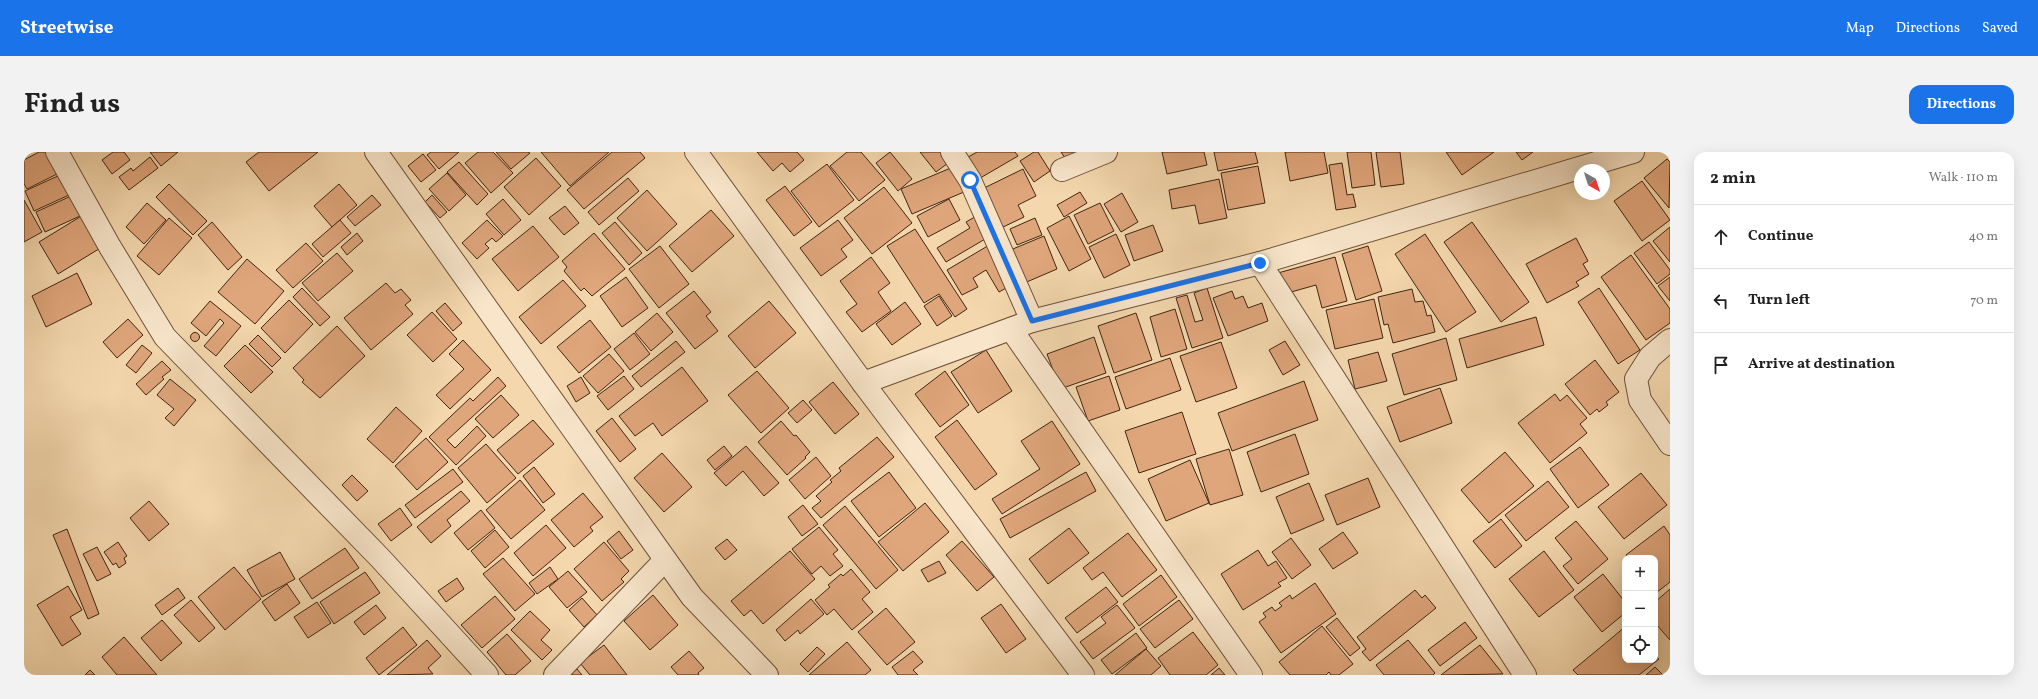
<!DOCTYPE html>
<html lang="en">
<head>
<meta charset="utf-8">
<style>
	:root { --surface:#fff; --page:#f2f2f2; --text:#222; --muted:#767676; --line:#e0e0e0; --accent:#1a73e8 }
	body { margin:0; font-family:Vollkorn,serif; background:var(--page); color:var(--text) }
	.controls { position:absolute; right:12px; bottom:12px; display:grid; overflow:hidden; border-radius:8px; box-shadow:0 4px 16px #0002 }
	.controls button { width:36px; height:36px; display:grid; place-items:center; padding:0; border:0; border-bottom:1px solid var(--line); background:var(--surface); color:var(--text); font:20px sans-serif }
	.compass { position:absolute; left:1550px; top:12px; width:36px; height:36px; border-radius:50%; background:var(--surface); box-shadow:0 4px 16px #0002; rotate:141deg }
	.stop { position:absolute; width:12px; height:12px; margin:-9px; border:3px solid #1a73e8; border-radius:50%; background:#fff }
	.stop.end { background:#1a73e8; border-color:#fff; box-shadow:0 1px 4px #0008 }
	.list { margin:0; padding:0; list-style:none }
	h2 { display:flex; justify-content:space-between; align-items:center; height:52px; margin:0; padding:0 16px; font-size:17px }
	h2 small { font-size:13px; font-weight:400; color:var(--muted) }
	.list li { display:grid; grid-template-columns:26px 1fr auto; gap:12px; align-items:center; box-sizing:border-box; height:64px; padding:0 16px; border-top:1px solid var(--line) }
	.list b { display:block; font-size:15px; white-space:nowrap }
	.list em { font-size:13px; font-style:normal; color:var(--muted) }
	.icon { flex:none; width:22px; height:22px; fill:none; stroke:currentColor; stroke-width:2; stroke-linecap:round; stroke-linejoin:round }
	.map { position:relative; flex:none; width:1646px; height:523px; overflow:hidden; border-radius:12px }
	header { display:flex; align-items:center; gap:24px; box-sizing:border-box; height:56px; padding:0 20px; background:var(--accent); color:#fff }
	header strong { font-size:19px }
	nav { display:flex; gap:22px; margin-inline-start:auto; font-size:14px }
	.intro { display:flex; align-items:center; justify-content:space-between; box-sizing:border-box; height:96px; padding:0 24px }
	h1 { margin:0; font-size:28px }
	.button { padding:10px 18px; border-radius:12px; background:var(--accent); color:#fff; font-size:14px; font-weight:700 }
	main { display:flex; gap:24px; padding:0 24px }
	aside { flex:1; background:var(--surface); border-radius:12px; box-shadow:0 4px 16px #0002 }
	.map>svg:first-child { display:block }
	.building { fill:#dfa57b; stroke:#412612 }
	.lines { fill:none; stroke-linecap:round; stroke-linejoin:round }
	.minor-casing { stroke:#6e5239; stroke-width:24 }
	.minor { stroke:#f8e5ca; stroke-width:22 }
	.route { stroke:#1a73e8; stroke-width:5 }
</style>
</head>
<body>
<header>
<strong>Streetwise</strong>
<nav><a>Map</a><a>Directions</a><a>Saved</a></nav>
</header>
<div class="intro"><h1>Find us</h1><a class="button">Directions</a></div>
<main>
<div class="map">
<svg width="1646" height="523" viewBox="0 0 1646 523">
	<rect width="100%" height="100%" fill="#f4d7ad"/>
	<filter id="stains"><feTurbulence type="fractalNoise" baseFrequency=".005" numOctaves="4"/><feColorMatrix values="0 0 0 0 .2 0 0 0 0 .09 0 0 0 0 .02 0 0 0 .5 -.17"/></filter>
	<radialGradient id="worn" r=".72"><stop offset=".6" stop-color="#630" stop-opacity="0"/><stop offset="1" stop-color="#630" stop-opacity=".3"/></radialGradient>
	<g class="building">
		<polygon points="15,0 27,0 37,20 3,37 0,32 0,8"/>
		<polygon points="89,0 100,0 106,8 88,22 78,8"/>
		<polygon points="126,0 154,0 137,14"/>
		<polygon points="235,0 294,0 245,39 222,10"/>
		<polygon points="407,0 435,0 415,17 403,3"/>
		<polygon points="454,0 469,0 489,21 467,41 441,11"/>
		<polygon points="472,0 504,0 506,1 487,17"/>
		<polygon points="517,0 585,0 546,34"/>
		<polygon points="588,0 616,0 621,6 560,57 543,38"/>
		<polygon points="733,0 773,0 780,8 766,20 758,11 749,19"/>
		<polygon points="823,0 837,0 861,28 835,49 806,14"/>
		<polygon points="866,0 888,27 874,39 852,11"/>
		<polygon points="896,0 922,0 928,8 912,20"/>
		<polygon points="953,0 991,0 994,4 951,29 939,8"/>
		<polygon points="1010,0 1014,0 1026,19 1010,30 996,9"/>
		<polygon points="1037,0 1057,0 1043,9"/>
		<polygon points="1138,0 1180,0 1183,13 1143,22"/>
		<polygon points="1190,0 1231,0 1234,11 1194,19"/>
		<polygon points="1261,0 1300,0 1304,21 1266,29"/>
		<polygon points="1323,0 1347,0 1351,33 1328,36"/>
		<polygon points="1352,0 1376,0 1380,32 1357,35"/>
		<polygon points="1422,0 1470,0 1438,23"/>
		<polygon points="1492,0 1509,0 1498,8"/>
		<polygon points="399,2 412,18 397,30 384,14"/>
		<polygon points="126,5 134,16 105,38 95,25 107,16 109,19"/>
		<polygon points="512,6 537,34 505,63 480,35"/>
		<polygon points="1643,7 1646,10 1645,56 1620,26"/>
		<polygon points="435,10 464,42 453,53 423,20"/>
		<polygon points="1318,11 1323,43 1329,42 1332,55 1312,58 1305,13"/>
		<polygon points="803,12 830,48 795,75 767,39"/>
		<polygon points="1234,14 1241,51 1204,58 1197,21"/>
		<polygon points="929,15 940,40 888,62 877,37"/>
		<polygon points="999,17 1012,44 994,53 1000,65 975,77 956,38"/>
		<polygon points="423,21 442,43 425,59 405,37"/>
		<polygon points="36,23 45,43 10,59 1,39"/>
		<polygon points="604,26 615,39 575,73 564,60"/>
		<polygon points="1195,27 1203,66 1175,72 1171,53 1148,57 1145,38"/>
		<polygon points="1618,29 1646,68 1618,89 1590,49"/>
		<polygon points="145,32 183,69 169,83 132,45"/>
		<polygon points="315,32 333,53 308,75 290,54"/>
		<polygon points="761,34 788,70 770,84 742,48"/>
		<polygon points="860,35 888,71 848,102 820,66"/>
		<polygon points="623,38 653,72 623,99 593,66"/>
		<polygon points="1056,40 1063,51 1040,65 1033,53"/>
		<polygon points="1098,41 1114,70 1097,80 1080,52"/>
		<polygon points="348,43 357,53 331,74 323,65"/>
		<polygon points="408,43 423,60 416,66 401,50"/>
		<polygon points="47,44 56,64 21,80 12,60"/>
		<polygon points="479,47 497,68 480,83 462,62"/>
		<polygon points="925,47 936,68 904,85 893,64"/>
		<polygon points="0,48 18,80 0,90"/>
		<polygon points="123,51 142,68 120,92 102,75"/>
		<polygon points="1076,51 1090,79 1064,92 1050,63"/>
		<polygon points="541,54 555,71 540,83 525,66"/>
		<polygon points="687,58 710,84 668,120 645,94"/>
		<polygon points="956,62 968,83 922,110 913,96 946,76 942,70"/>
		<polygon points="59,63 78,95 34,122 15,90"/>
		<polygon points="1045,64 1067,107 1045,119 1023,76"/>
		<polygon points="145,66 168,86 135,123 113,104"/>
		<polygon points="1011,66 1018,83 993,93 986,77"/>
		<polygon points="316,68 327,81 299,105 288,92"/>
		<polygon points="463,68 479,84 472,90 468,86 461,92 465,96 453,107 438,91"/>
		<polygon points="814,68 829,88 817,97 823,105 797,124 776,96"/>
		<polygon points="188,70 218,105 204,118 174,83"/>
		<polygon points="591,70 618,101 605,113 578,81"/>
		<polygon points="1448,70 1505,150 1477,170 1420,90"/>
		<polygon points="1129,73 1139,99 1110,109 1101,83"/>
		<polygon points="509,74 535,105 494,139 468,107"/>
		<polygon points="1646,75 1646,110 1629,89"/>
		<polygon points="891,77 943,157 931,165 915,142 900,151 863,94"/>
		<polygon points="333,81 339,89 323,103 317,95"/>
		<polygon points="570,81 601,117 568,144 560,136 557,139 540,119 543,115 538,109"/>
		<polygon points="1092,82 1106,113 1080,126 1065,95"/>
		<polygon points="1401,82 1452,160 1422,180 1371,102"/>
		<polygon points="1020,84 1033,117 998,132 984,99"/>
		<polygon points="1552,86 1564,109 1559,112 1565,122 1552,130 1555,134 1523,151 1502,112"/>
		<polygon points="1625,90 1646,118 1646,122 1633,132 1610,101"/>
		<polygon points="282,91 299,109 269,136 252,118"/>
		<polygon points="967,92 991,131 975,140 962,118 949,126 954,135 938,143 923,118"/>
		<polygon points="636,94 665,132 635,156 605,117"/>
		<polygon points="1344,94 1358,139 1332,148 1318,102"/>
		<polygon points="313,101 329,119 294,149 278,131"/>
		<polygon points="1607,103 1646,157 1646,171 1622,188 1577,125"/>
		<polygon points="847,105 866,131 854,140 867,159 838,180 822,160 833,152 816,129"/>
		<polygon points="1311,105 1323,149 1298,156 1292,133 1260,142 1254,121"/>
		<polygon points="223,107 260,139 231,172 194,140"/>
		<polygon points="53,121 68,152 22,175 8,144"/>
		<polygon points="602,125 624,156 598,175 576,144"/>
		<polygon points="1646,125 1646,149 1634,134"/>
		<polygon points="539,128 562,154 517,192 495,165"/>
		<polygon points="362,131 371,141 377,137 387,148 381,153 389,162 347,198 320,166"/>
		<polygon points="278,136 306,165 296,174 269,145"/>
		<polygon points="1183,136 1199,186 1168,196 1152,146 1163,143 1171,170 1179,168 1170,141"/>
		<polygon points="1575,136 1616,198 1594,212 1554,150"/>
		<polygon points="1388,137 1391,150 1399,149 1403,164 1407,163 1411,180 1369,191 1364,172 1360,173 1354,145"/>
		<polygon points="670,139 687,160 682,164 694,179 671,197 642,161"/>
		<polygon points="1208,139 1211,147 1219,144 1224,156 1238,151 1244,169 1204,184 1189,146"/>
		<polygon points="915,144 928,164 913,174 900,154"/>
		<polygon points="1350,147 1359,186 1311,197 1302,158"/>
		<polygon points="265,148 289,172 261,201 237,176"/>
		<polygon points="186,149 217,174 192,204 180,194 200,171 196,167 182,184 167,171"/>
		<polygon points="745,149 772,181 731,216 704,184"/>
		<polygon points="881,150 897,172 868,193 852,172"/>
		<polygon points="421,151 438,171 429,179 412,159"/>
		<polygon points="1151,157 1163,197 1137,205 1126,165"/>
		<polygon points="408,160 433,187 409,210 383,183"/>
		<polygon points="633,161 649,180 627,199 611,180"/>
		<polygon points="1112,161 1128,208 1090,221 1074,174"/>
		<polygon points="1512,165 1520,193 1443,216 1435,187"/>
		<polygon points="104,167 119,183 93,206 79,190"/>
		<polygon points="566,168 587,195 555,221 533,195"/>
		<polygon points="313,174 341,204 296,246 278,230 280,228 269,216"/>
		<circle cx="171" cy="185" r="4.5"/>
		<polygon points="610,181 626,202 606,218 590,197"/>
		<polygon points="234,183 257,206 248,215 225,192"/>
		<polygon points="1070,185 1082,221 1036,237 1023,202"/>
		<polygon points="1422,186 1433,228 1380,243 1368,202"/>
		<polygon points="439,188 467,218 426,257 412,243 440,217 425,202"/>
		<polygon points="652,189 661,200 617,235 608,224"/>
		<polygon points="1261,189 1276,213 1259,223 1245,198"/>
		<polygon points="1197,190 1213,236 1172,250 1156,204"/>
		<polygon points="118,193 128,201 112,221 102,213"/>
		<polygon points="221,193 249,220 227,241 200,214"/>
		<polygon points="962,198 988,239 954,261 927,220"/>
		<polygon points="1354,200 1363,229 1331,237 1324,208"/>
		<polygon points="585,202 600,219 574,241 559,224"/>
		<polygon points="1146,206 1157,238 1102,257 1091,225"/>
		<polygon points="1571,208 1595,240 1582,250 1584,253 1575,260 1573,257 1566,263 1541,232"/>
		<polygon points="138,209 147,218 138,225 140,227 122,243 112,232"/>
		<polygon points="658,215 684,249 638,284 629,271 611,284 595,264"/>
		<polygon points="733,219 765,256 737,281 704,243"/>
		<polygon points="921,219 945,253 916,275 891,242"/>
		<polygon points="600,224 610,237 584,258 573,244"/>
		<polygon points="1085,224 1096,258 1064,269 1052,235"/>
		<polygon points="474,225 482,234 423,288 431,296 453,274 462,284 432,313 405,285 446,246 449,249"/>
		<polygon points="557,225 566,241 552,250 543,234"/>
		<polygon points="146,227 172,248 150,274 141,266 150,257 133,243"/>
		<polygon points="1280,229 1294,268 1208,299 1194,261"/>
		<polygon points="809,230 835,262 811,282 785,250"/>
		<polygon points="1416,236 1428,271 1376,290 1363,255"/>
		<polygon points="1531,242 1536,249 1543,243 1563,266 1556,272 1563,281 1526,311 1494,271"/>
		<polygon points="477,243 495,263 469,286 451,267"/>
		<polygon points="779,248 788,258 773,271 764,261"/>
		<polygon points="372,255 398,279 369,311 343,287"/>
		<polygon points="1158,260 1172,302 1115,321 1101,279"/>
		<polygon points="588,266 612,297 596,310 572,279"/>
		<polygon points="509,268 530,292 494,322 473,298"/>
		<polygon points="933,268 973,322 951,338 911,285"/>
		<polygon points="757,269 770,284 772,283 786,300 781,305 782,306 763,323 734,290"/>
		<polygon points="1028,269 1056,312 978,362 968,347 1016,317 997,289"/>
		<polygon points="1271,282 1285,322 1237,340 1223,300"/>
		<polygon points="853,285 870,305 797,366 788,356 797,349 792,344 808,330 806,328 817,319 815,316"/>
		<polygon points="402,286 424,310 393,338 371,314"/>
		<polygon points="462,292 492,326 463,351 434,316"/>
		<polygon points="700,294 708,304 691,318 683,308"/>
		<polygon points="722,294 755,331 740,344 719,319 702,334 690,321"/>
		<polygon points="1556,295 1585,333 1554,356 1526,317"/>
		<polygon points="1205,297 1219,343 1186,353 1172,307"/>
		<polygon points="1481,300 1510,334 1465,371 1437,338"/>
		<polygon points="638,301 668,335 640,360 610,326"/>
		<polygon points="792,305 807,324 781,347 765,328"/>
		<polygon points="1166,308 1185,351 1142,369 1124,327"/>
		<polygon points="510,315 531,342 519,351 499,324"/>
		<polygon points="429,317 439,330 391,366 381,353"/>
		<polygon points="865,320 892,356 855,385 827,349"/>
		<polygon points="1062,320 1072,339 986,386 976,367"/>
		<polygon points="1617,321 1643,353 1600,387 1574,355"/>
		<polygon points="328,323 344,339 333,349 318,333"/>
		<polygon points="1344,326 1356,355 1313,373 1301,343"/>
		<polygon points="496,328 521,358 487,387 462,358"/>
		<polygon points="1524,329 1545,355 1502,389 1481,363"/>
		<polygon points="1285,331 1300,368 1267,382 1252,345"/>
		<polygon points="437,339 446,349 423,368 427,374 407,391 393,375"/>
		<polygon points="559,341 579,365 566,375 569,379 550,395 527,368"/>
		<polygon points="125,349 145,372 125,389 106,366"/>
		<polygon points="901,351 925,380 879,419 854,390"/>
		<polygon points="779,353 794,372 778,384 764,365"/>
		<polygon points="821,354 874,418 852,437 799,373"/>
		<polygon points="376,356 388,373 367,389 354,372"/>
		<polygon points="457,358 471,376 444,398 430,381"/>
		<polygon points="1477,367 1498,394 1471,416 1449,389"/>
		<polygon points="1552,369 1584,407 1554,432 1539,414 1548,407 1531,386"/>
		<polygon points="522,373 542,396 509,424 490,401"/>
		<polygon points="1640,374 1646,383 1646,430 1632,441 1631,406 1604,406 1602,403"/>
		<polygon points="795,375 814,398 809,402 819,414 806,424 797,414 788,422 768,397"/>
		<polygon points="1045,376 1065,401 1024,432 1005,407"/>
		<polygon points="43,377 75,462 64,467 29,383"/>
		<polygon points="471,378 485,395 461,416 447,399"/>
		<polygon points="595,379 609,398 597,407 583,389"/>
		<polygon points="1319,380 1334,401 1309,417 1295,397"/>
		<polygon points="1104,381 1133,418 1098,445 1079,420 1068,428 1059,416"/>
		<polygon points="1267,386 1287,413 1268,427 1248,400"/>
		<polygon points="703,387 713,398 701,408 691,396"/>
		<polygon points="938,389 970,425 953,439 922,403"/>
		<polygon points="94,390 103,404 100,406 102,411 95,416 92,411 89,413 80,400"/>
		<polygon points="580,390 605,419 597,427 600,430 578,449 550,417"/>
		<polygon points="73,395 87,422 73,429 59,402"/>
		<polygon points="321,396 335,416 288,447 275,427"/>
		<polygon points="1234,398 1244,414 1252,409 1263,426 1254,431 1257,434 1219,458 1197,422"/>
		<polygon points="766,399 791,427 739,472 727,458 720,464 707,449"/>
		<polygon points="1520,399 1550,438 1515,465 1485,427"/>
		<polygon points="256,400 271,427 238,445 223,418"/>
		<polygon points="479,406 511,442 491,459 459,422"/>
		<polygon points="915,409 922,421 904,430 897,418"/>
		<polygon points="210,415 237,447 201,478 174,445"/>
		<polygon points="526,415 534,427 513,442 505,431"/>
		<polygon points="827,417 846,440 838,447 849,460 828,478 810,457 803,463 791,448 806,435 804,433 817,422 819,424"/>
		<polygon points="544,419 563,440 543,456 525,435"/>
		<polygon points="341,420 356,441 310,472 296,450"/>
		<polygon points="1579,422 1601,450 1601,461 1578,480 1550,445"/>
		<polygon points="1137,423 1153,445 1115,474 1099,452"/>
		<polygon points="433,426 440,437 422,450 414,439"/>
		<polygon points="1291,431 1312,462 1257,501 1235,470 1242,465 1239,461 1248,455 1251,459 1258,454 1255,451 1266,443 1268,447"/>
		<polygon points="263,432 276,451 251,469 238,450"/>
		<polygon points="44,434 58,458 46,465 57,482 38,494 13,453"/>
		<polygon points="1082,435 1094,450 1053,481 1041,466"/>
		<polygon points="154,436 161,446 138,463 131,453"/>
		<polygon points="1646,437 1646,488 1631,471 1631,450"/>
		<polygon points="1391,438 1398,446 1401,443 1412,456 1346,509 1338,500 1342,497 1333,485"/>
		<polygon points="629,443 654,473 626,498 600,469"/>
		<polygon points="471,444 491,467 458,496 437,473"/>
		<polygon points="558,446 573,463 560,475 545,458"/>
		<polygon points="787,447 800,462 776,482 774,478 761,489 752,478"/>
		<polygon points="167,448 191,476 175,490 150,463"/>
		<polygon points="1155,448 1169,467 1131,496 1116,477"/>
		<polygon points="293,450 307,471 284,486 270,465"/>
		<polygon points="977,452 1002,487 982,501 957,466"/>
		<polygon points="352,453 362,466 340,483 330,470"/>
		<polygon points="1093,453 1111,476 1069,507 1056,490 1082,471 1077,465"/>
		<polygon points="862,456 891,490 863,513 834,480"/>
		<polygon points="506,459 526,478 517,488 528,498 518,508 487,478"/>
		<polygon points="1313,466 1336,496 1326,504 1302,475"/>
		<polygon points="138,468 158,491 137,509 117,486"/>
		<polygon points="1441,470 1453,486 1416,514 1404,498"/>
		<polygon points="1298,474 1329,512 1315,523 1307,523 1305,520 1302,523 1266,523 1255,510"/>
		<polygon points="379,475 393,493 355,523 342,506"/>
		<polygon points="1601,475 1601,508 1631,508 1631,503 1635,507 1615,523 1554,523 1549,518"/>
		<polygon points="1169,480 1194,513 1182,523 1146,523 1134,506"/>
		<polygon points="1112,481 1123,496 1088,522 1077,508"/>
		<polygon points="483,482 507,509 491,523 482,523 463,500"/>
		<polygon points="100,485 133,523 93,523 78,505"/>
		<polygon points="403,488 417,504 404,516 409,522 363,523"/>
		<polygon points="1384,488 1411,521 1409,523 1360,523 1352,513"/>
		<polygon points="823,490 847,518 841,523 785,523"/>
		<polygon points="580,493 603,523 566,523 556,511"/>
		<polygon points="1456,493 1479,522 1417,523"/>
		<polygon points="793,495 801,502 784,520 776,512"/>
		<polygon points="1122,497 1137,514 1127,523 1091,523"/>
		<polygon points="665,499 680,516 674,521 675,523 654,523 647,515"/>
		<polygon points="889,499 899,510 889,518 894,523 874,523 868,515"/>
		<polygon points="1631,515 1639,523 1622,523"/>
		<polygon points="1195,516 1201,523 1187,523"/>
		<polygon points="553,517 558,523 545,523"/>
		<polygon points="66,518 71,523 61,523"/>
	</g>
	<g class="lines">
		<defs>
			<g id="minor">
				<polyline points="33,0 86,95 141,185 356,406 463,523"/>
				<polyline points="352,0 668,445 743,523"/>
				<polyline points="672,0 839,231 1059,523"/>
				<polyline points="928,0 946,28 1008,169"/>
				<polyline points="1038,18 1082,0"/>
				<polyline points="1236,111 1501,523"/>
				<polyline points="987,177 1227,523"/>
				<polyline points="1646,188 1626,205 1612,227 1616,248 1646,292"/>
				<polyline points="839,231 1008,169 1236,111 1609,0"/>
				<polyline points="531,523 641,408"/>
			</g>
		</defs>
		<use href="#minor" class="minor-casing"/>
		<use href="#minor" class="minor"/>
	</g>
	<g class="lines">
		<polyline class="route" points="946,28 1008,169 1236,111"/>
	</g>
	<rect width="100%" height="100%" filter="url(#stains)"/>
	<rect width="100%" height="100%" fill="url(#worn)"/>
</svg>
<div class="controls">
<button>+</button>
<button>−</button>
<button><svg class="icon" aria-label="locate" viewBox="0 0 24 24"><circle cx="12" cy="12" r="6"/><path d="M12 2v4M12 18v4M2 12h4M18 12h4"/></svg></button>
</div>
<svg class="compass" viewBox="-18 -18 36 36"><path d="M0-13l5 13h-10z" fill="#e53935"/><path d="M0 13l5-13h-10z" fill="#767676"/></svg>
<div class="stop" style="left:946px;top:28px"></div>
<div class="stop end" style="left:1236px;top:111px"></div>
</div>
<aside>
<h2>2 min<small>Walk · 110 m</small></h2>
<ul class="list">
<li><svg class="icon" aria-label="ahead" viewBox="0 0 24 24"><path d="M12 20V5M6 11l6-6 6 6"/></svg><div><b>Continue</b></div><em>40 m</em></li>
<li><svg class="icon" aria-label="left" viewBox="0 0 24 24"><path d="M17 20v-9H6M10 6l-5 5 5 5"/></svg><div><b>Turn left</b></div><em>70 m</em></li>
<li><svg class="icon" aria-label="arrive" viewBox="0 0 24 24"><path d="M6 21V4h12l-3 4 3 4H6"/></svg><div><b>Arrive at destination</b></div></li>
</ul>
</aside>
</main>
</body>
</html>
